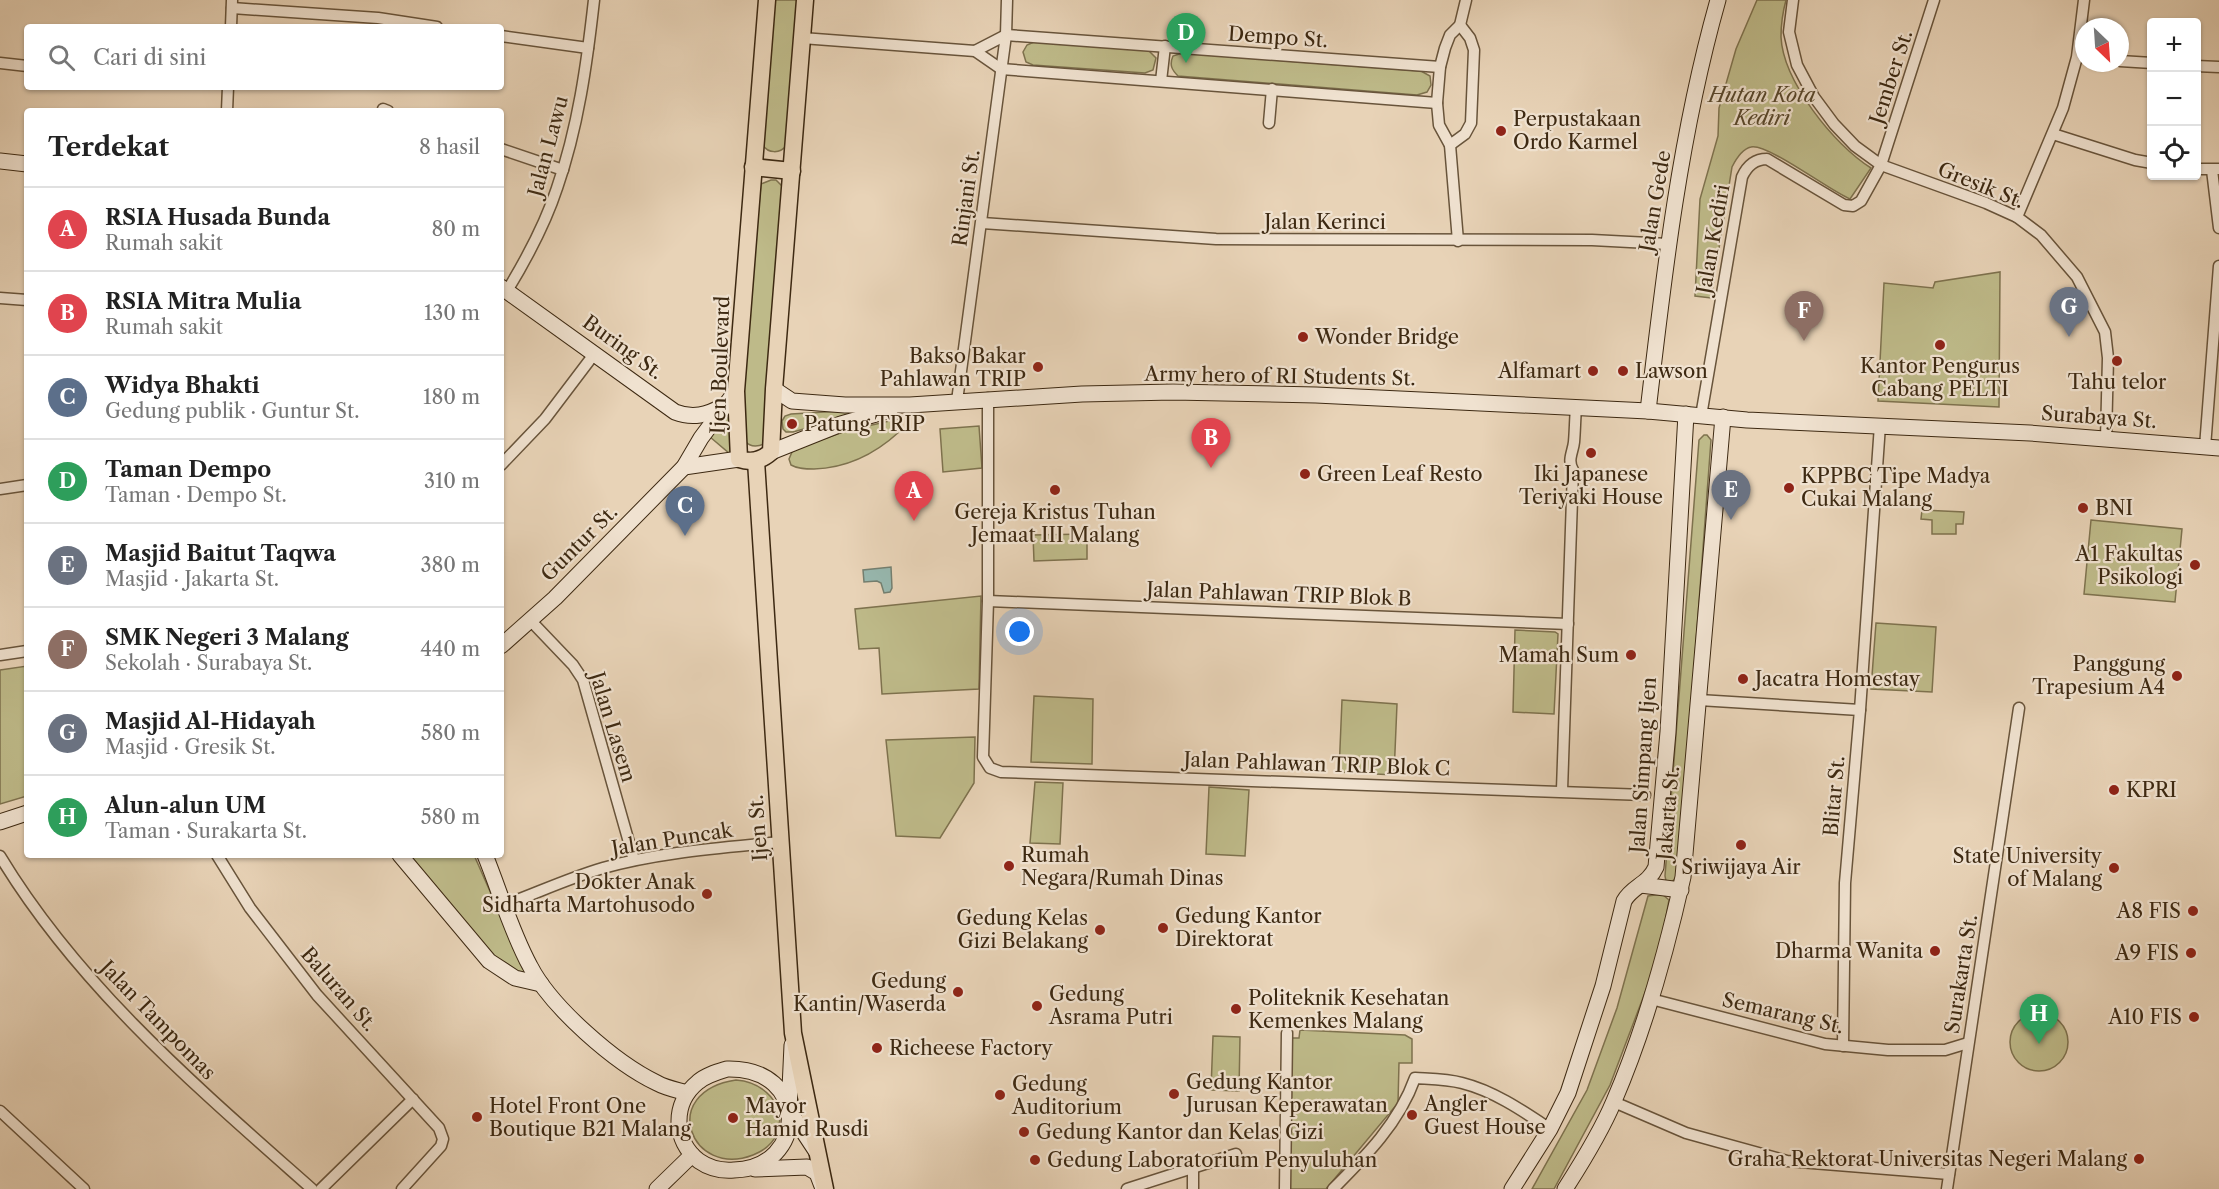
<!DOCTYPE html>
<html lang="id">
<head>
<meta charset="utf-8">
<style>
	:root { --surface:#fff; --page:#f2f2f2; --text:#222; --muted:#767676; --line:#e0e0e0; --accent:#8f2418 }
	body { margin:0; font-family:"Libre Caslon Text",serif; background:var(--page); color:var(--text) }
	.controls { position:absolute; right:18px; top:18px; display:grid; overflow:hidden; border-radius:6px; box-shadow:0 2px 4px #0004 }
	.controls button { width:54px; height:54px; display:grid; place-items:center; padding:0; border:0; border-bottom:2px solid var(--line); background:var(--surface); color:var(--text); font:30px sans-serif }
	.compass { position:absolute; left:2075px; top:18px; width:54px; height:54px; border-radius:50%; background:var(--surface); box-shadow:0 2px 4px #0004; rotate:155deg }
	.you { position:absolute; left:1020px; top:632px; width:21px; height:21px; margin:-15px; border:4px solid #fff; border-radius:50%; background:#1a73e8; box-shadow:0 0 0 9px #1a73e833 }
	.badge { display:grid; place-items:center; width:39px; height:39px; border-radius:50%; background:var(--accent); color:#fff; font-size:20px; font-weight:700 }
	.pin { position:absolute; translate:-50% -50px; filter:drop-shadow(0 2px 3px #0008) }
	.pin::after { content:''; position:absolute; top:32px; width:21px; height:18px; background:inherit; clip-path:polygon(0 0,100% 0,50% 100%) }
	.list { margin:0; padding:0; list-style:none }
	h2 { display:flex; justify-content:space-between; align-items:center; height:78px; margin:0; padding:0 24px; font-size:26px }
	h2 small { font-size:20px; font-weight:400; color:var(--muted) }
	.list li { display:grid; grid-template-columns:39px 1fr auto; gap:18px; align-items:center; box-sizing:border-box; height:84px; padding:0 24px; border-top:2px solid var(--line) }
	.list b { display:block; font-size:22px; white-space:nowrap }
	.list p { margin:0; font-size:20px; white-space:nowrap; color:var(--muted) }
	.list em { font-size:20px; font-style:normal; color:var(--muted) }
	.icon { flex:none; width:33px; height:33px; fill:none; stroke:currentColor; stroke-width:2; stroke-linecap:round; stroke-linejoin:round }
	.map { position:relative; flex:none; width:2219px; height:1189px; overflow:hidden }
	.search { position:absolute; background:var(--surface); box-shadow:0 2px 4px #0004; left:24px; top:24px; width:480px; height:66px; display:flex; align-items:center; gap:15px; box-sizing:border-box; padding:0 21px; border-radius:6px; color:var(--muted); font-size:22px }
	.panel { position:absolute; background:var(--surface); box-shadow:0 2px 4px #0004; left:24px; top:108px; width:480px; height:750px; border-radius:6px }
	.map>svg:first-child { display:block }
	.green { fill:#beba89; stroke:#7e724e; stroke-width:1.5 }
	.water { fill:#97b8af; stroke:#737f70; stroke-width:1.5 }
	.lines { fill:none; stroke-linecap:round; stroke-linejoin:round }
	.street-casing { stroke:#68543b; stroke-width:13 }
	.secondary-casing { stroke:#3d2912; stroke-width:17 }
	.primary-casing { stroke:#3d2912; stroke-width:19 }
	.street { stroke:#f0e2d0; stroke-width:10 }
	.secondary { stroke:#f0e2d0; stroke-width:15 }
	.primary { stroke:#e8d3b7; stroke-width:16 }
	.poi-dot { fill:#8f2418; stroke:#f0e2d0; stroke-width:2 }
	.labels { text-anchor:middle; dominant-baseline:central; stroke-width:4.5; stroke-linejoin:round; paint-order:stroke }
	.street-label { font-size:20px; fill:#3d2912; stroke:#f0e2d0 }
	.park-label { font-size:20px; font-style:italic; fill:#57462a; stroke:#f0e2d0 }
	.poi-label { font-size:20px; fill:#3d2912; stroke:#f0e2d0; text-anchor:start }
</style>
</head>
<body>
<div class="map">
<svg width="2219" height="1189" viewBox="0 0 2219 1189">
	<rect width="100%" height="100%" fill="#e8d3b7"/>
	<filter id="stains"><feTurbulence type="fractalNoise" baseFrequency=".00333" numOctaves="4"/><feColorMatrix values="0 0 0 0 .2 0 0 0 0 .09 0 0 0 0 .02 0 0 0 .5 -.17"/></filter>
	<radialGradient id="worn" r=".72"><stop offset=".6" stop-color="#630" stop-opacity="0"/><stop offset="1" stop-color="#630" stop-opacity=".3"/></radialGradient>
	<g class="green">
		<path d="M 772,0 L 799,0 L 787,145 C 780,154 768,154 762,144 Z"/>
		<path d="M 1757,0 L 1786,0 C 1783,11 1781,25 1781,37 C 1783,81 1834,145 1871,168 L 1850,199 C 1830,191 1767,143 1751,147 C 1742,149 1736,159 1732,167 L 1711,298 L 1695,296 L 1700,199 L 1718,136 L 1719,108 L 1736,49 Z"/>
		<polygon points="1034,42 1148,50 1156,58 1153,70 1145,73 1033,65 1026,62 1023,52 1027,45"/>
		<path d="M 1182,53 L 1421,71 L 1430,76 L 1431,85 L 1427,92 L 1417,95 L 1178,76 C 1172,70 1169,65 1173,56 Z"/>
		<path d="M 771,180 L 776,180 L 783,187 L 764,444 C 757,447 750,447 745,441 L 742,389 L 761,184 Z"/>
		<polygon points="2000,272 1999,407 1878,401 1884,283 1933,288 1935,282"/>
		<polygon points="876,409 793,432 786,432 783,429 782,421 785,416 791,414"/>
		<polygon points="729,417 731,452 729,453 710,437 724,418"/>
		<path d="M 898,419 L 900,422 L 899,432 C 875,454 847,468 814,469 C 806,469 798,469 791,465 L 789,459 L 792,452 L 798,448 L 846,431 Z"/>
		<polygon points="979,426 982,468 943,472 940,429"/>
		<polygon points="1704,435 1707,435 1711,440 1683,818 1676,877 1672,882 1666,881 1665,876 1699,440"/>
		<polygon points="1922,510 1964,512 1963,524 1956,524 1956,534 1932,534 1932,520 1921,519"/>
		<polygon points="2091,520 2182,529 2175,602 2084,594"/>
		<polygon points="1087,534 1087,559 1034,561 1033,535"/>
		<polygon points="981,596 979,689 882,694 879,648 859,649 855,609"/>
		<polygon points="1876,623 1936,627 1932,692 1871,689"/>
		<polygon points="1515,630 1555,632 1558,634 1554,714 1513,712"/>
		<polygon points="27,666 27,796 0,804 0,670"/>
		<polygon points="1034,696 1093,699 1092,764 1031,762"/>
		<polygon points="1342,700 1397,704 1394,775 1339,772"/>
		<polygon points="975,737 974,783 940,838 896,836 886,740"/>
		<polygon points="1035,782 1063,783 1060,844 1030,843"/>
		<polygon points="1209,787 1249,790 1245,856 1206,854"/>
		<polygon points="408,855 474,855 525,971 523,974 517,973 496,959"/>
		<polygon points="1662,894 1669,900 1664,928 1652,974 1610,1085 1554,1189 1532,1189 1587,1090 1617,1008 1648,896"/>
		<circle cx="2039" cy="1042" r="29"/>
		<polygon points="1300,1030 1405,1035 1412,1039 1412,1063 1399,1063 1398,1103 1326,1189 1290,1189 1292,1038 1299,1038"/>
		<polygon points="1213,1036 1240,1037 1239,1091 1211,1090"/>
		<path d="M 736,1080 C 763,1082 788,1105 777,1133 C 773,1144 763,1151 753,1155 C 691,1179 657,1092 736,1080 Z"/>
	</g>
	<polygon class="water" points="891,567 892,588 890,592 884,593 881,583 877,581 864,582 863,570"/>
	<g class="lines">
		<defs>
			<g id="street">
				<polyline points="1793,0 1789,32 1797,65 1814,97 1834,124 1855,146 1881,165 1986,203 2017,217 2041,235 2077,277 2105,332 2108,358 2106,438"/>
				<polyline points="232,8 378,18 437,27"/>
				<polyline points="231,27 232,0"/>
				<polyline points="501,36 588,48"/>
				<polyline points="802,38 975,51 1001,69 1437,103"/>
				<polyline points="975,51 1006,35 1440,67"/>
				<polyline points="2120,61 2152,63"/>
				<polyline points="0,63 27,66"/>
				<polyline points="2196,66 2219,67"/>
				<polyline points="1161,81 1165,46"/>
				<polyline points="383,109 388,111"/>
				<polyline points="227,111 228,87"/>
				<polyline points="1269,123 1272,89"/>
				<polyline points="2053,134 2135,160 2152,163"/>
				<polyline points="1450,145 1465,134 1471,123 1474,50 1470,38 1460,25"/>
				<polyline points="501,149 563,170"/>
				<polyline points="2196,169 2219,169"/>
				<polyline points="2212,170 2219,228"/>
				<polyline points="2017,217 2063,108 2077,57 2084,0"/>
				<polyline points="982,223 1216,239 1592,240 1668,244"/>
				<polyline points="1458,241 1450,145 1439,125 1437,103 1440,67 1445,48 1450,35 1460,25 1466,0"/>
				<path d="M 507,291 C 527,258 545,225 557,188 C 578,128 587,63 594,0"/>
				<polyline points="0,298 27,300"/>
				<polyline points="988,398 988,601 983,757 990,768 1001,772 1645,795"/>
				<polyline points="957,401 1006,35 1007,0"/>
				<path d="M 1701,416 L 1742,177 C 1747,166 1755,159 1767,159 L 1844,205 L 1853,206 L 1861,201 L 1881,165 L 1934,0"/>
				<polyline points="2205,447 2219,266"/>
				<polyline points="501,465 545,419 595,353"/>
				<polyline points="0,489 27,485"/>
				<polyline points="988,601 1568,624"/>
				<polyline points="530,620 573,665 583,680 634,860"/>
				<polyline points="0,655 27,651"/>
				<polyline points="1699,700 1860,710 1845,883 1843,1046"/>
				<polyline points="1860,710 1880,425"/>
				<path d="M 1562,790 L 1573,470 C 1567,460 1573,452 1574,442 C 1575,431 1575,419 1576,408"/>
				<polyline points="217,855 250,908 317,995 439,1128 443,1139 441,1146 402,1189"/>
				<path d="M 0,856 C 79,987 198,1088 312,1189"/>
				<path d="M 504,905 C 537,893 569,878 603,868 C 660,852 721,848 780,842"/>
				<polyline points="1651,999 1825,1044 1888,1050 1945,1050 1968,1043"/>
				<polyline points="1614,1102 1686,1133 1787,1161 1949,1174"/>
				<polyline points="0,1111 84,1189"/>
				<polyline points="321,1189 413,1099"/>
				<polyline points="1127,1189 1236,1154"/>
				<polyline points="1193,1189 1193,1168"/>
				<polyline points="1285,1189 1287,1033"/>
				<path d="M 1333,1189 C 1366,1156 1399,1123 1415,1078 C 1431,1079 1447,1079 1462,1083 C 1494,1091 1523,1111 1550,1129"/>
				<polyline points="1947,1189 2019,708"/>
			</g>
			<g id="secondary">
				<polyline points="0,161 27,164"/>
				<path d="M 501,287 L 675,412 C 693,419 707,415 723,406"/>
				<polyline points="774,389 792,401 845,405 910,405 1082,394 1173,392 1316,395 1648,411 1747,420 2030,433 2219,448"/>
				<path d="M 1648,411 C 1664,273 1680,134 1718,0"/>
				<polyline points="771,452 841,424 890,410"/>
				<polyline points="684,467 739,459"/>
				<polyline points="501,646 555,598 684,467 701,438 736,391"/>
				<polyline points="0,822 27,813"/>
				<polyline points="400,855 489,961 515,978 541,984"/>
				<path d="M 485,855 C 500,892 511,931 530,966 C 551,1007 615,1063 657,1083 C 666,1088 677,1090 687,1093"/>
				<polyline points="1641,885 1681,890"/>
				<polyline points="792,1045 789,1110 816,1151"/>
				<path d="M 727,1069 C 811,1067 807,1168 734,1170 C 722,1171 709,1168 699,1161 C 673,1141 672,1103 698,1082 C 706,1075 717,1072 727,1069 Z"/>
				<polyline points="755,1169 807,1167 817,1173 822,1186"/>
				<polyline points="657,1189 692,1155"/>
				<path d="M 1512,1189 L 1550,1129 L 1568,1093 L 1603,986 L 1624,901 C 1632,886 1648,885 1656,867 L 1668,732 L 1686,414"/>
				<path d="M 1565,1189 C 1583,1161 1601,1132 1614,1101 C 1645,1029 1666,953 1683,877 L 1723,417"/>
			</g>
			<g id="primary">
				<path d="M 767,0 L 736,391 L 739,459 C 751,463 761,461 771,452 L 774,389 L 805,0"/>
				<polyline points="753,167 792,171"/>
				<polyline points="756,461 793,1033 825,1189"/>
			</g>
		</defs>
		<use href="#street" class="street-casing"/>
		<use href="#secondary" class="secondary-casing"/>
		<use href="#primary" class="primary-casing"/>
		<use href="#street" class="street"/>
		<use href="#secondary" class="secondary"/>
		<use href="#primary" class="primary"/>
	</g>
	<g class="poi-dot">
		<circle cx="1501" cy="131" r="6"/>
		<circle cx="1303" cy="337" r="6"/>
		<circle cx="1940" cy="345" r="6"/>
		<circle cx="2117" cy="361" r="6"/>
		<circle cx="1038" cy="367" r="6"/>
		<circle cx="1593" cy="371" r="6"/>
		<circle cx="1623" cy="371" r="6"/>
		<circle cx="792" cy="424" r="6"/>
		<circle cx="1591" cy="453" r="6"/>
		<circle cx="1305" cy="474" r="6"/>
		<circle cx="1789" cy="488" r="6"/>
		<circle cx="1055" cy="490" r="6"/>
		<circle cx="2083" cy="508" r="6"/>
		<circle cx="2195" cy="565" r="6"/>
		<circle cx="1631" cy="655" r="6"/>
		<circle cx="2177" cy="676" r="6"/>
		<circle cx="1743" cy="679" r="6"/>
		<circle cx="2114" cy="790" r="6"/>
		<circle cx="1741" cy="845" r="6"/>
		<circle cx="1009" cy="866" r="6"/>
		<circle cx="2114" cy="868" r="6"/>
		<circle cx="707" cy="894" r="6"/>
		<circle cx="2193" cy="911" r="6"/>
		<circle cx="1163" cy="928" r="6"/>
		<circle cx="1100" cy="930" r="6"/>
		<circle cx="1935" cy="951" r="6"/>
		<circle cx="2191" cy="953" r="6"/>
		<circle cx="958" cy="992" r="6"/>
		<circle cx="1037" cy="1006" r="6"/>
		<circle cx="1236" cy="1009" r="6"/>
		<circle cx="2194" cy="1017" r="6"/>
		<circle cx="877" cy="1048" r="6"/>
		<circle cx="1174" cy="1094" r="6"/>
		<circle cx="1000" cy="1095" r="6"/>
		<circle cx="1412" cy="1115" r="6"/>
		<circle cx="477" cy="1117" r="6"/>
		<circle cx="733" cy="1118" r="6"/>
		<circle cx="1024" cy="1132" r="6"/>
		<circle cx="2139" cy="1159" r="6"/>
		<circle cx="1035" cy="1160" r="6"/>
	</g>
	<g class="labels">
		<g class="street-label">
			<text transform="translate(1278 37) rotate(4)">Dempo St.</text>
			<text transform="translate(1891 77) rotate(-72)">Jember St.</text>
			<text transform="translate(548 146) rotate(-75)">Jalan Lawu</text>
			<text transform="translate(1981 185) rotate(22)">Gresik St.</text>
			<text transform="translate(966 198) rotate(-82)">Rinjani St.</text>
			<text transform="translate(1655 201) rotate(-80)">Jalan Gede</text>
			<text x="1325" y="222">Jalan Kerinci</text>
			<text transform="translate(1713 239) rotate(-80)">Jalan Kediri</text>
			<text transform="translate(623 347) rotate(36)">Buring St.</text>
			<text transform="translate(720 365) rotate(-88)">Ijen Boulevard</text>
			<text transform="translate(1280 376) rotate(1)">Army hero of RI Students St.</text>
			<text transform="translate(2099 417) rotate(4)">Surabaya St.</text>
			<text transform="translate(579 543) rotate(-45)">Guntur St.</text>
			<text transform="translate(1279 594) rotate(2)">Jalan Pahlawan TRIP Blok B</text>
			<text transform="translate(613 727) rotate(73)">Jalan Lasem</text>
			<text transform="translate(1317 764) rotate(2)">Jalan Pahlawan TRIP Blok C</text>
			<text transform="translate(1643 765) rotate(-86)">Jalan Simpang Ijen</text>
			<text transform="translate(1834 796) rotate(-85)">Blitar St.</text>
			<text transform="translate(1668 813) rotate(-85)">Jakarta St.</text>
			<text transform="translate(758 828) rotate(-94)">Ijen St.</text>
			<text transform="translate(672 839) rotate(-9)">Jalan Puncak</text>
			<text transform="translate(1961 974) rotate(-81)">Surakarta St.</text>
			<text transform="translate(339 989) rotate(49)">Baluran St.</text>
			<text transform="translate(1783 1013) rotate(13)">Semarang St.</text>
			<text transform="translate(158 1020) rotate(46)">Jalan Tampomas</text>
		</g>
		<g class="park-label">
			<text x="1762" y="95">Hutan Kota<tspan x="1762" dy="23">Kediri</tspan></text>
		</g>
		<g class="poi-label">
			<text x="1513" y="119">Perpustakaan<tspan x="1513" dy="23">Ordo Karmel</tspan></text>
			<text x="1315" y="337">Wonder Bridge</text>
			<text x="1026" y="356" text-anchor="end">Bakso Bakar<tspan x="1026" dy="23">Pahlawan TRIP</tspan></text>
			<text x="1940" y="366" text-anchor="middle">Kantor Pengurus<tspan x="1940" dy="23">Cabang PELTI</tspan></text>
			<text x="1581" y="371" text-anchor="end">Alfamart</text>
			<text x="1635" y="371">Lawson</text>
			<text x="2117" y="382" text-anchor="middle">Tahu telor</text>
			<text x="804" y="424">Patung TRIP</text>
			<text x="1317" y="474">Green Leaf Resto</text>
			<text x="1591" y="474" text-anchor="middle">Iki Japanese<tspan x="1591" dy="23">Teriyaki House</tspan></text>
			<text x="1801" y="476">KPPBC Tipe Madya<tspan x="1801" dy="23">Cukai Malang</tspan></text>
			<text x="2095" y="508">BNI</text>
			<text x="1055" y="512" text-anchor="middle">Gereja Kristus Tuhan<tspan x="1055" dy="23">Jemaat III Malang</tspan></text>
			<text x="2183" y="554" text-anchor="end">A1 Fakultas<tspan x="2183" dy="23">Psikologi</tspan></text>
			<text x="1619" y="655" text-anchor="end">Mamah Sum</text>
			<text x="2165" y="664" text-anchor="end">Panggung<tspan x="2165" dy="23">Trapesium A4</tspan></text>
			<text x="1755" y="679">Jacatra Homestay</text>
			<text x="2126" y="790">KPRI</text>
			<text x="1021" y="855">Rumah<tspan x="1021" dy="23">Negara/Rumah Dinas</tspan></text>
			<text x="2102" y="856" text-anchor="end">State University<tspan x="2102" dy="23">of Malang</tspan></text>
			<text x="1741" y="867" text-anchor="middle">Sriwijaya Air</text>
			<text x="695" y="882" text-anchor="end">Dokter Anak<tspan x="695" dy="23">Sidharta Martohusodo</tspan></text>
			<text x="2181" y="911" text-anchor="end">A8 FIS</text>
			<text x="1175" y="916">Gedung Kantor<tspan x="1175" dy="23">Direktorat</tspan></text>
			<text x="1088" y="918" text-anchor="end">Gedung Kelas<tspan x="1088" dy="23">Gizi Belakang</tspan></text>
			<text x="1923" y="951" text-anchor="end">Dharma Wanita</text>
			<text x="2179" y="953" text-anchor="end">A9 FIS</text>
			<text x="946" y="981" text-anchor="end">Gedung<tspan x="946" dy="23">Kantin/Waserda</tspan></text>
			<text x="1049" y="994">Gedung<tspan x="1049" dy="23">Asrama Putri</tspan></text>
			<text x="1248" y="998">Politeknik Kesehatan<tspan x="1248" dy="23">Kemenkes Malang</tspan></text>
			<text x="2182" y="1017" text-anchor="end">A10 FIS</text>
			<text x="889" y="1048">Richeese Factory</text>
			<text x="1186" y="1082">Gedung Kantor<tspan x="1186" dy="23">Jurusan Keperawatan</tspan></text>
			<text x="1012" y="1084">Gedung<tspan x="1012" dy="23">Auditorium</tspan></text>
			<text x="1424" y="1104">Angler<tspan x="1424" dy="23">Guest House</tspan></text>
			<text x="489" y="1106">Hotel Front One<tspan x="489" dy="23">Boutique B21 Malang</tspan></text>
			<text x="745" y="1106">Mayor<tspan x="745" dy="23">Hamid Rusdi</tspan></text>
			<text x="1036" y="1132">Gedung Kantor dan Kelas Gizi</text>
			<text x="2127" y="1159" text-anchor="end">Graha Rektorat Universitas Negeri Malang</text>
			<text x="1047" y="1160">Gedung Laboratorium Penyuluhan</text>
		</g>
	</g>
	<rect width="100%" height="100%" filter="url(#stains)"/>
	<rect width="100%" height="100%" fill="url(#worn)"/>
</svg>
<div class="controls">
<button>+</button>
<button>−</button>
<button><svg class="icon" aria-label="locate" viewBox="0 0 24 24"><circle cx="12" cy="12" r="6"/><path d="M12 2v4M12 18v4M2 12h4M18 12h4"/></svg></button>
</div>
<svg class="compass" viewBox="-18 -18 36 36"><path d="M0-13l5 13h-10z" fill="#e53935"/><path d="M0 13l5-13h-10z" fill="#767676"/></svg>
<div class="you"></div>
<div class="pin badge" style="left:914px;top:521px;background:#e0444e">A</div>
<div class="pin badge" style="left:1211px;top:468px;background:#e0444e">B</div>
<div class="pin badge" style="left:685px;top:536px;background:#5c6f8a">C</div>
<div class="pin badge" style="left:1186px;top:63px;background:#2e9e5b">D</div>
<div class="pin badge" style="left:1731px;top:520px;background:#6b7280">E</div>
<div class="pin badge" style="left:1804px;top:341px;background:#8d6e63">F</div>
<div class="pin badge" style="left:2069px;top:337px;background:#6b7280">G</div>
<div class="pin badge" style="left:2039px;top:1044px;background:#2e9e5b">H</div>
<div class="search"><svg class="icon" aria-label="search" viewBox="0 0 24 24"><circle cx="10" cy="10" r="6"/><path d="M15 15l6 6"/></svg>Cari di sini</div>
<section class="panel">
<h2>Terdekat<small>8 hasil</small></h2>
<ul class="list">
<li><span class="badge" style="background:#e0444e">A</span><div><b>RSIA Husada Bunda</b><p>Rumah sakit</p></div><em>80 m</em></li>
<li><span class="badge" style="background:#e0444e">B</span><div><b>RSIA Mitra Mulia</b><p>Rumah sakit</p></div><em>130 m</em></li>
<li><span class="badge" style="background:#5c6f8a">C</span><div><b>Widya Bhakti</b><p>Gedung publik · Guntur St.</p></div><em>180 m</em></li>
<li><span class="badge" style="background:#2e9e5b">D</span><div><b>Taman Dempo</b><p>Taman · Dempo St.</p></div><em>310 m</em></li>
<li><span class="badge" style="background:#6b7280">E</span><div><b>Masjid Baitut Taqwa</b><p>Masjid · Jakarta St.</p></div><em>380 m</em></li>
<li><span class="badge" style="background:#8d6e63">F</span><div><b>SMK Negeri 3 Malang</b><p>Sekolah · Surabaya St.</p></div><em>440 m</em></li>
<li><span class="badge" style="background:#6b7280">G</span><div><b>Masjid Al-Hidayah</b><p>Masjid · Gresik St.</p></div><em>580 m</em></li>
<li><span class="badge" style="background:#2e9e5b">H</span><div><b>Alun-alun UM</b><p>Taman · Surakarta St.</p></div><em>580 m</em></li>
</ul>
</section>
</div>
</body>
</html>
